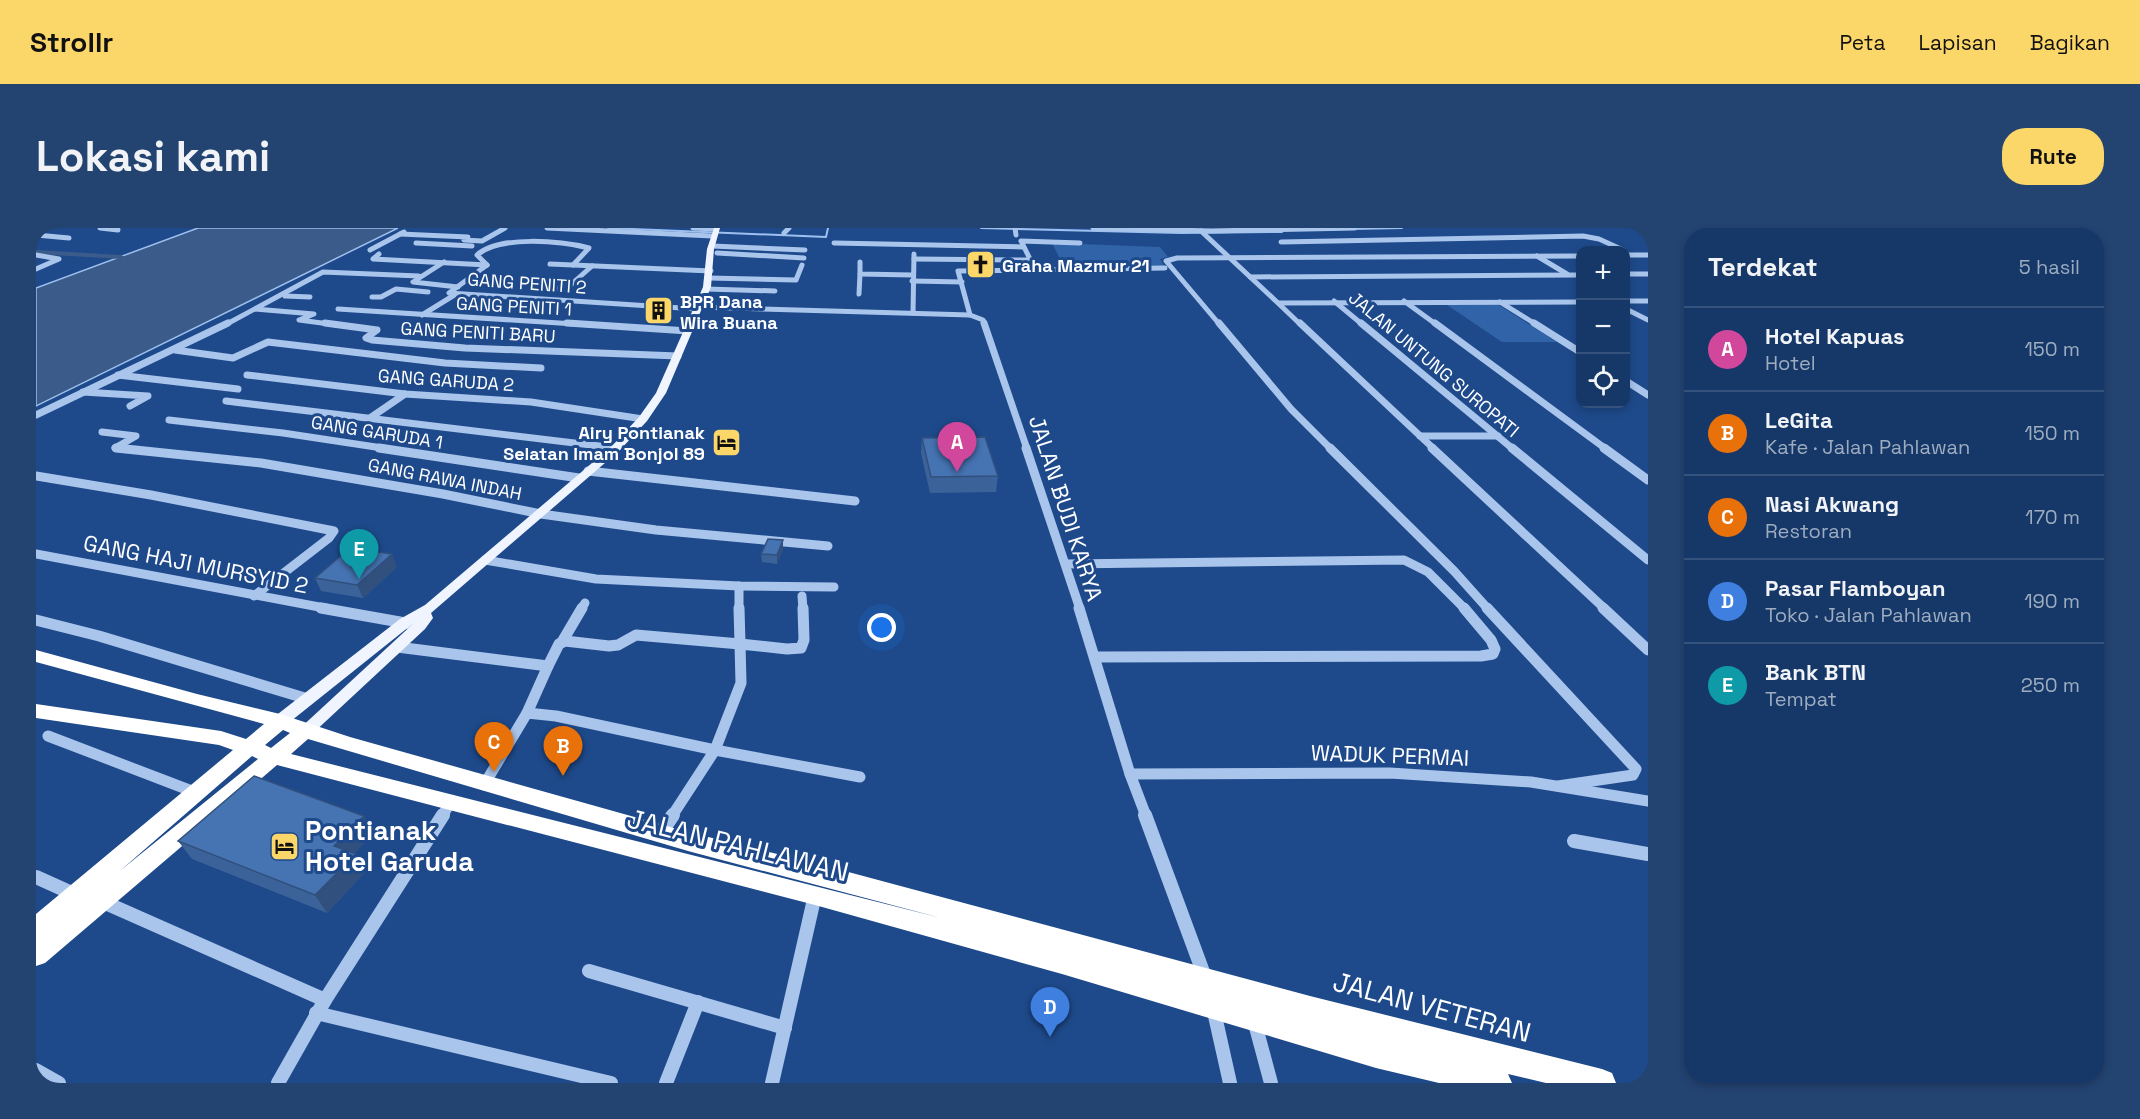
<!DOCTYPE html>
<html lang="id">
<head>
<meta charset="utf-8">
<style>
	:root { --surface:#163868; --page:#234371; --text:#f1f3f6; --muted:#9eacc0; --line:#35527c; --accent:#fbd668 }
	body { margin:0; font-family:"Space Grotesk",sans-serif; background:var(--page); color:var(--text) }
	.controls { position:absolute; right:18px; top:18px; display:grid; overflow:hidden; border-radius:12px; box-shadow:0 3px 9px #0003 }
	.controls button { width:54px; height:54px; display:grid; place-items:center; padding:0; border:0; border-bottom:2px solid var(--line); background:var(--surface); color:var(--text); font:30px sans-serif }
	.you { position:absolute; left:846px; top:400px; width:21px; height:21px; margin:-15px; border:4px solid #fff; border-radius:50%; background:#1a73e8; box-shadow:0 0 0 9px #1a73e833 }
	.badge { display:grid; place-items:center; width:39px; height:39px; border-radius:50%; background:var(--accent); color:#fff; font-size:20px; font-weight:700 }
	.pin { position:absolute; translate:-50% -50px; filter:drop-shadow(0 2px 3px #0008) }
	.pin::after { content:''; position:absolute; top:32px; width:21px; height:18px; background:inherit; clip-path:polygon(0 0,100% 0,50% 100%) }
	.list { margin:0; padding:0; list-style:none }
	h2 { display:flex; justify-content:space-between; align-items:center; height:78px; margin:0; padding:0 24px; font-size:26px }
	h2 small { font-size:20px; font-weight:400; color:var(--muted) }
	.list li { display:grid; grid-template-columns:39px 1fr auto; gap:18px; align-items:center; box-sizing:border-box; height:84px; padding:0 24px; border-top:2px solid var(--line) }
	.list b { display:block; font-size:22px; white-space:nowrap }
	.list p { margin:0; font-size:20px; white-space:nowrap; color:var(--muted) }
	.list em { font-size:20px; font-style:normal; color:var(--muted) }
	.icon { flex:none; width:33px; height:33px; fill:none; stroke:currentColor; stroke-width:2; stroke-linecap:round; stroke-linejoin:round }
	.map { position:relative; flex:none; width:1612px; height:855px; overflow:hidden; border-radius:24px }
	header { display:flex; align-items:center; gap:36px; box-sizing:border-box; height:84px; padding:0 30px; background:var(--accent); color:#111 }
	header strong { font-size:28px }
	nav { display:flex; gap:33px; margin-inline-start:auto; font-size:21px }
	.intro { display:flex; align-items:center; justify-content:space-between; box-sizing:border-box; height:144px; padding:0 36px }
	h1 { margin:0; font-size:42px }
	.button { padding:15px 27px; border-radius:24px; background:var(--accent); color:#111; font-size:21px; font-weight:700 }
	main { display:flex; gap:36px; padding:0 36px }
	aside { flex:1; background:var(--surface); border-radius:24px; box-shadow:0 3px 9px #0003 }
	.map>svg:first-child { display:block }
	.green { fill:#3163a8 }
	.water { fill:#3b5b8a; stroke:#9dc0ee; stroke-width:1.5 }
	.lines { fill:none; stroke-linecap:round; stroke-linejoin:round }
	.stream { stroke:#9dc0ee; stroke-width:2 }
	.canal { fill:#3b5b8a; fill-rule:evenodd }
	.minor-far4 { stroke:#a9c5ec; stroke-width:5 }
	.minor-far3 { stroke:#a9c5ec; stroke-width:7 }
	.minor-far2 { stroke:#a9c5ec; stroke-width:9 }
	.minor-far1 { stroke:#a9c5ec; stroke-width:11 }
	.minor { stroke:#a9c5ec; stroke-width:14 }
	.major { fill:#eff4ff; fill-rule:evenodd }
	.highway { fill:#fff; fill-rule:evenodd }
	.wall { fill:#3c6399 }
	.shaded-wall { fill:#31507d }
	.building { fill:#4673b2; stroke:#31507d; stroke-width:1.5 }
	.labels { text-anchor:middle; dominant-baseline:central; stroke-width:6; stroke-linejoin:round; paint-order:stroke }
	.far-poi-label { font-size:18px; font-weight:bold; fill:#fff; stroke:#1e4a8b; text-anchor:start }
	.far-street-label { font-size:18px; fill:#fff; stroke:#1e4a8b }
	.street-label { font-size:22px; fill:#fff; stroke:#1e4a8b }
	.near-poi-label { font-size:27px; font-weight:bold; fill:#fff; stroke:#1e4a8b; text-anchor:start }
	.near-street-label { font-size:27px; fill:#fff; stroke:#1e4a8b }
</style>
</head>
<body>
<header>
<strong>Strollr</strong>
<nav><a>Peta</a><a>Lapisan</a><a>Bagikan</a></nav>
</header>
<div class="intro"><h1>Lokasi kami</h1><a class="button">Rute</a></div>
<main>
<div class="map">
<svg width="1612" height="855" viewBox="0 0 1612 855">
	<rect width="100%" height="100%" fill="#1e4a8b"/>
	<g class="green">
		<polygon points="1016,15 1124,19 1132,29 1124,31 1129,40 1043,39 1023,29"/>
		<polygon points="1411,77 1463,77 1521,114 1466,114"/>
	</g>
	<polygon class="water" points="162,0 362,0 0,178 0,60"/>
	<g class="lines">
		<g class="stream">
			<polyline points="572,0 790,9 792,0"/>
			<polyline points="945,0 1145,5 1246,4"/>
			<polyline points="1317,1 1366,0"/>
		</g>
		<polygon class="canal" points="0,22 85,27 89,29 85,31 0,26"/>
		<g class="minor-far4">
			<polyline points="64,0 82,2"/>
			<polyline points="511,0 676,8"/>
			<polyline points="657,0 680,1"/>
			<polyline points="979,0 980,7"/>
			<polyline points="1057,0 1175,3 1319,0"/>
			<polyline points="1165,3 1242,75 1544,74"/>
			<polyline points="748,5 753,0"/>
			<polyline points="364,6 432,9 428,12 446,13 469,0"/>
			<polyline points="0,7 33,10"/>
			<polyline points="1245,14 1547,8 1563,11 1587,22"/>
			<polyline points="380,15 436,18"/>
			<polyline points="798,15 988,19"/>
			<polyline points="676,18 769,22"/>
			<polyline points="334,22 368,4"/>
			<polyline points="681,25 768,30"/>
			<polyline points="343,26 337,31 451,37"/>
			<polyline points="0,27 23,31 0,41"/>
			<polyline points="1590,27 1612,27"/>
			<polyline points="1501,28 1531,46"/>
			<polyline points="878,31 992,32 994,31 985,13 1044,15"/>
			<polyline points="408,34 377,54 422,59"/>
			<polyline points="824,34 824,46 876,47"/>
			<polyline points="514,36 675,43"/>
			<polyline points="451,37 413,65 661,81"/>
			<path d="M 451,37 L 441,27 C 463,7 525,13 553,20 L 537,37"/>
			<polyline points="1590,46 1612,46"/>
			<polyline points="1214,49 1544,47"/>
			<polyline points="673,50 760,52 766,37"/>
			<polyline points="876,53 926,54"/>
			<polyline points="507,59 530,61 556,38"/>
			<polyline points="670,61 739,63"/>
			<polyline points="823,66 824,46"/>
			<polyline points="249,68 274,69"/>
			<polyline points="336,69 345,69 360,61 392,64"/>
			<polyline points="1298,73 1327,97"/>
			<polyline points="1368,73 1401,97"/>
			<polyline points="1590,73 1612,73"/>
			<polyline points="1464,74 1501,97"/>
			<polyline points="1242,75 1265,97"/>
			<polyline points="662,79 934,87 947,92 949,97"/>
			<polyline points="219,81 278,86 263,92 301,97"/>
			<polyline points="302,81 555,97"/>
			<polyline points="1590,81 1612,92"/>
			<polyline points="877,85 878,26"/>
			<polyline points="386,87 420,66"/>
			<polyline points="934,87 922,43 1129,40"/>
			<polyline points="189,97 287,44 383,48"/>
			<polyline points="1184,97 1130,33 1141,30 1544,28"/>
		</g>
		<g class="minor-far3">
			<polyline points="289,95 341,102 330,110 336,112 429,120 642,128"/>
			<polyline points="531,95 652,103"/>
			<polyline points="948,95 991,221"/>
			<polyline points="1183,95 1255,181 1295,221"/>
			<polyline points="1264,95 1398,221"/>
			<polyline points="1325,95 1477,221"/>
			<polyline points="1399,95 1570,221"/>
			<polyline points="1498,95 1544,124"/>
			<polyline points="139,122 197,130 232,114 409,135 505,140"/>
			<polyline points="82,147 202,161"/>
			<polyline points="211,147 369,166 495,174 607,191"/>
			<polyline points="1590,153 1612,167"/>
			<polyline points="47,164 112,168 94,178"/>
			<polyline points="190,173 580,220"/>
			<polyline points="0,187 192,95"/>
			<polyline points="334,190 369,166"/>
			<polyline points="133,192 247,205 353,221"/>
			<polyline points="66,204 100,208 79,220 89,221"/>
			<polyline points="1384,208 1462,208"/>
		</g>
		<g class="minor-far2">
			<polyline points="80,220 225,235 407,266 505,286 620,302 792,318"/>
			<polyline points="343,220 543,250"/>
			<polyline points="576,220 580,220"/>
			<polyline points="990,220 1044,381"/>
			<polyline points="1294,220 1418,343 1452,381"/>
			<polyline points="1396,220 1569,381"/>
			<polyline points="1476,220 1612,332"/>
			<polyline points="1568,220 1612,252"/>
			<polyline points="552,243 819,273"/>
			<polyline points="0,248 115,267 298,303 293,310 218,368"/>
			<polyline points="0,326 294,381"/>
			<polyline points="449,332 560,351 703,358 798,359"/>
			<polyline points="1030,336 1368,332 1392,344 1429,381"/>
			<polyline points="703,358 703,381"/>
			<polyline points="766,368 767,381"/>
			<polyline points="545,381 549,375"/>
		</g>
		<g class="minor-far1">
			<polyline points="285,380 375,396"/>
			<polyline points="1043,380 1094,546 1110,588"/>
			<polyline points="1451,380 1600,541 1597,547 1522,558"/>
			<polyline points="1567,380 1612,422"/>
			<polyline points="0,392 63,408 272,471"/>
			<polyline points="526,414 546,380"/>
			<polyline points="361,419 512,438 523,416 529,413 573,418 582,417 600,407 704,416 703,380"/>
			<polyline points="1059,429 1445,428 1457,426 1459,421 1455,412 1428,380"/>
			<polyline points="491,485 512,438"/>
			<polyline points="12,508 161,565"/>
			<polyline points="1094,546 1354,545 1495,554 1612,573"/>
			<polyline points="448,557 491,485 520,488 679,522 824,549"/>
			<polyline points="406,588 415,574"/>
			<polyline points="636,588 679,522 705,455 704,416 751,421 765,420 768,412 767,380"/>
		</g>
		<g class="minor">
			<polyline points="1109,587 1170,752"/>
			<polyline points="624,606 637,587"/>
			<polyline points="1538,613 1612,626"/>
			<polyline points="0,649 40,667"/>
			<polyline points="65,673 289,772"/>
			<polyline points="553,743 749,800"/>
			<polyline points="1177,779 1194,855"/>
			<polyline points="280,785 575,855"/>
			<polyline points="1218,792 1235,855"/>
			<polyline points="0,842 23,855"/>
			<polyline points="242,855 289,772 407,587"/>
			<polyline points="630,855 662,774"/>
			<polyline points="736,855 779,667"/>
		</g>
		<polygon class="major" points="678,0 684,0 678,21 675,59 630,165 611,193 584,222 395,385 397,390 389,401 275,507 263,507 261,503 379,394 250,497 238,497 236,493 238,489 364,391 389,377 576,218 603,189 620,165 667,59 671,21"/>
		<path class="highway" d="M 0,422 L 161,466 L 244,486 L 314,509 L 652,604 L 790,638 L 1274,768 L 1566,841 L 1576,845 L 1580,855 L 1510,855 L 1472,846 L 1476,855 L 1403,855 L 1340,840 L 1026,746 L 779,677 L 241,537 L 9,735 L 0,738 L 0,686 L 197,522 L 183,517 L 0,490 L 0,476 L 185,503 L 210,511 L 228,496 L 0,434 ZM 247,502 L 254,505 L 235,520 L 229,517 ZM 272,511 L 652,623 L 905,690 L 255,526 ZM 216,528 L 222,531 L 85,642 Z"/>
	</g>
	<g class="wall">
		<polygon points="886,210 962,248 960,264 894,265 885,225"/>
		<polygon points="747,321 741,336 726,334 725,326"/>
		<polygon points="361,339 327,370 285,363 279,350"/>
		<polygon points="338,605 318,625 330,643 291,685 156,631 142,613"/>
	</g>
	<g class="shaded-wall">
		<polygon points="747,312 747,321 741,336 741,327"/>
		<polygon points="356,326 361,339 327,370 321,357"/>
		<polygon points="328,588 338,605 309,635 298,618"/>
		<polygon points="320,626 330,643 291,685 279,667"/>
	</g>
	<g class="building">
		<polygon points="949,209 962,248 895,249 886,210"/>
		<polygon points="732,311 747,312 741,327 725,326"/>
		<polygon points="314,320 356,326 321,357 279,350"/>
		<polygon points="218,548 328,588 298,618 320,626 279,667 142,613"/>
	</g>
	<defs>
		<symbol id="church-square" viewBox="-11 -11 22 22"><rect x="-9" y="-9" width="18" height="18" rx="4" fill="#fbd668" stroke="#1e4a8b"/><path d="M-1.2-6h2.4v3.5h3.3v2.4h-3.3V6h-2.4V-.1h-3.3v-2.4h3.3Z" fill="#111"/></symbol>
		<symbol id="building-square" viewBox="-11 -11 22 22"><rect x="-9" y="-9" width="18" height="18" rx="4" fill="#fbd668" stroke="#1e4a8b"/><path d="M-4-6H4V6H1V3H-1V6H-4ZM-2.5-4.3h1.7v1.8h-1.7ZM.8-4.3h1.7v1.8H.8ZM-2.5-1h1.7V.8h-1.7ZM.8-1h1.7V.8H.8Z" fill="#111"/></symbol>
		<symbol id="hotel-square" viewBox="-11 -11 22 22"><rect x="-9" y="-9" width="18" height="18" rx="4" fill="#fbd668" stroke="#1e4a8b"/><path d="M-6-4.5h1.5V1H6V5H4.5V3h-9V5H-6ZM-4 0a1.8 1.8 0 1 1 3.6 0ZM.5 0V-2.5h3Q6-2.5 6 0Z" fill="#111"/></symbol>
	</defs>
	<g fill-rule="evenodd">
		<use href="#church-square" x="928" y="20" width="33" height="33"/>
		<use href="#building-square" x="606" y="66" width="33" height="33"/>
		<use href="#hotel-square" x="674" y="198" width="33" height="33"/>
		<use href="#hotel-square" x="232" y="602" width="33" height="33"/>
	</g>
	<g class="labels">
		<g class="far-poi-label">
			<text x="966" y="37">Graha Mazmur 21</text>
			<text x="644" y="73">BPR Dana<tspan x="644" dy="21">Wira Buana</tspan></text>
			<text x="669" y="204" text-anchor="end">Airy Pontianak<tspan x="669" dy="21">Selatan Imam Bonjol 89</tspan></text>
		</g>
		<g class="far-street-label">
			<text transform="translate(491 55) rotate(4)">GANG PENITI 2</text>
			<text transform="translate(478 78) rotate(3)">GANG PENITI 1</text>
			<text transform="translate(442 104) rotate(3)">GANG PENITI BARU</text>
			<text transform="translate(1398 136) rotate(40)">JALAN UNTUNG SUROPATI</text>
			<text transform="translate(410 152) rotate(4)">GANG GARUDA 2</text>
			<text transform="translate(341 204) rotate(9)">GANG GARUDA 1</text>
			<text transform="translate(409 251) rotate(11)">GANG RAWA INDAH</text>
		</g>
		<g class="street-label">
			<text transform="translate(1030 280) rotate(72)">JALAN BUDI KARYA</text>
			<text transform="translate(160 336) rotate(11)">GANG HAJI MURSYID 2</text>
			<text transform="translate(1354 527) rotate(2)">WADUK PERMAI</text>
		</g>
		<g class="near-poi-label">
			<text x="269" y="602">Pontianak<tspan x="269" dy="31">Hotel Garuda</tspan></text>
		</g>
		<g class="near-street-label">
			<text transform="translate(702 617) rotate(14)">JALAN PAHLAWAN</text>
			<text transform="translate(1396 779) rotate(15)">JALAN VETERAN</text>
		</g>
	</g>
</svg>
<div class="controls">
<button>+</button>
<button>−</button>
<button><svg class="icon" aria-label="locate" viewBox="0 0 24 24"><circle cx="12" cy="12" r="6"/><path d="M12 2v4M12 18v4M2 12h4M18 12h4"/></svg></button>
</div>
<div class="you"></div>
<div class="pin badge" style="left:921px;top:244px;background:#d1479c">A</div>
<div class="pin badge" style="left:527px;top:548px;background:#e8710a">B</div>
<div class="pin badge" style="left:458px;top:544px;background:#e8710a">C</div>
<div class="pin badge" style="left:1014px;top:809px;background:#3f7fe0">D</div>
<div class="pin badge" style="left:323px;top:351px;background:#0f9aa8">E</div>
</div>
<aside>
<h2>Terdekat<small>5 hasil</small></h2>
<ul class="list">
<li><span class="badge" style="background:#d1479c">A</span><div><b>Hotel Kapuas</b><p>Hotel</p></div><em>150 m</em></li>
<li><span class="badge" style="background:#e8710a">B</span><div><b>LeGita</b><p>Kafe · Jalan Pahlawan</p></div><em>150 m</em></li>
<li><span class="badge" style="background:#e8710a">C</span><div><b>Nasi Akwang</b><p>Restoran</p></div><em>170 m</em></li>
<li><span class="badge" style="background:#3f7fe0">D</span><div><b>Pasar Flamboyan</b><p>Toko · Jalan Pahlawan</p></div><em>190 m</em></li>
<li><span class="badge" style="background:#0f9aa8">E</span><div><b>Bank BTN</b><p>Tempat</p></div><em>250 m</em></li>
</ul>
</aside>
</main>
</body>
</html>
